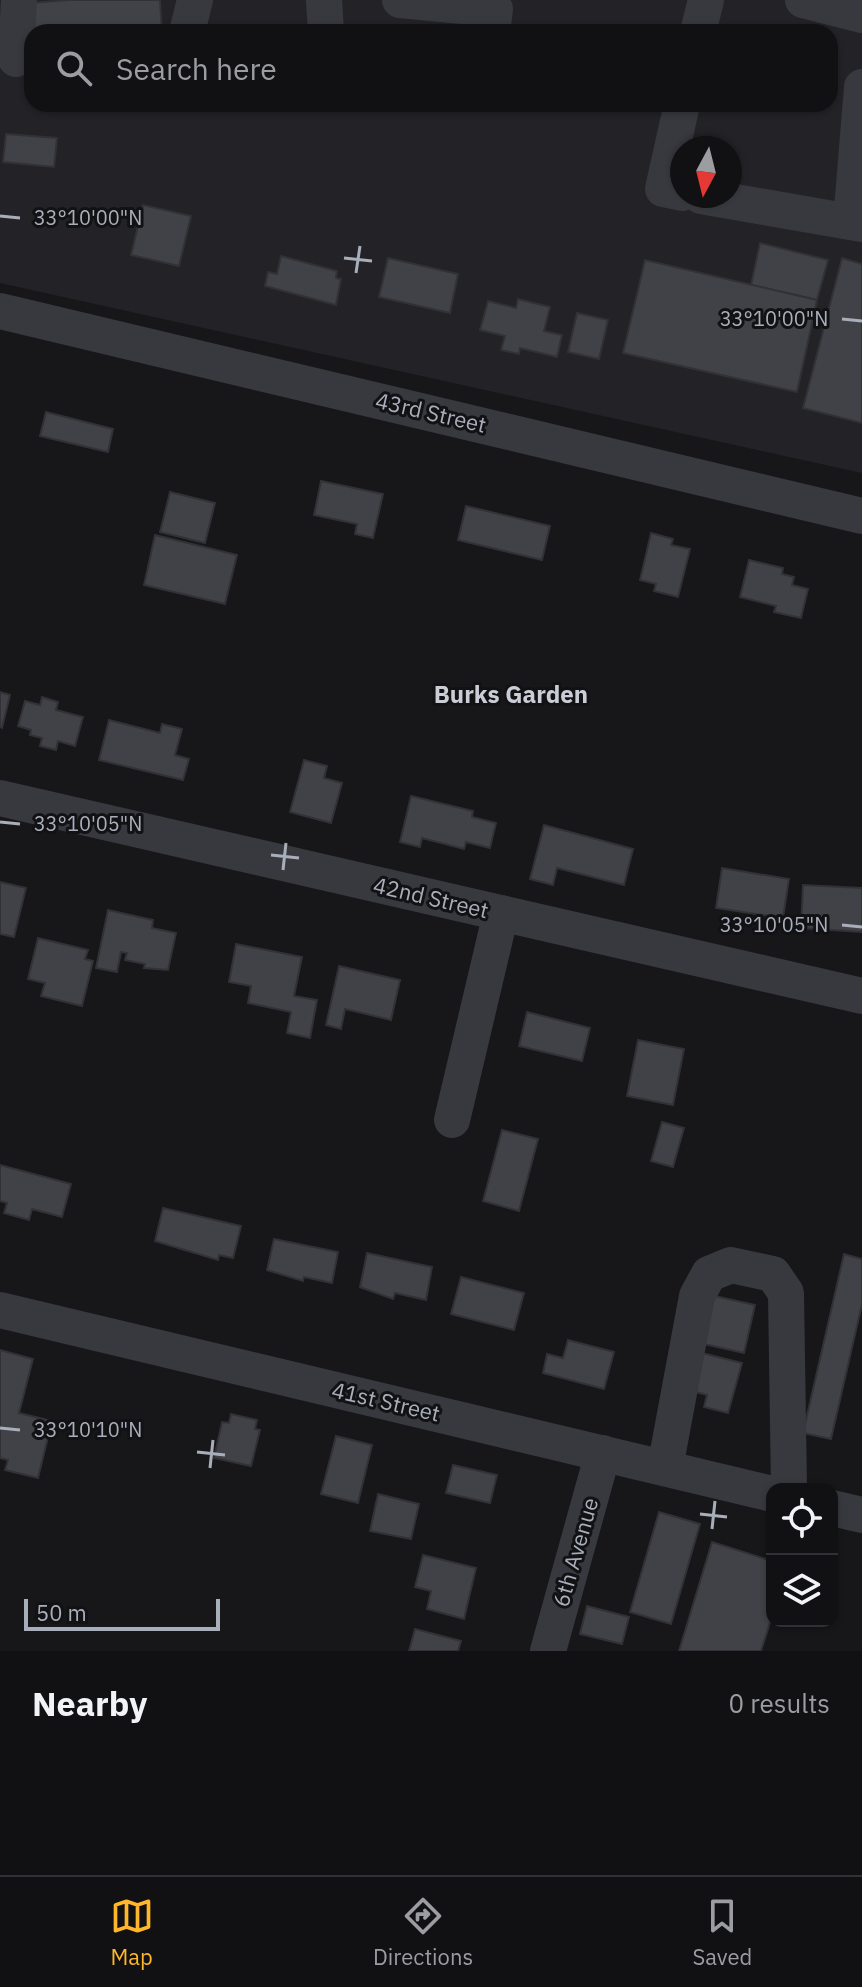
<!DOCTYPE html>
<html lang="en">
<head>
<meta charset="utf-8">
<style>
	:root { --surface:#111114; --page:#1e1f22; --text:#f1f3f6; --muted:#9c9da0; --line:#303134; --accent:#ffb62a }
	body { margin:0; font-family:"IBM Plex Sans",sans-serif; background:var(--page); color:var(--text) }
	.controls { position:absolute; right:24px; bottom:24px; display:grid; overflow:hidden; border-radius:16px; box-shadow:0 2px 6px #0004 }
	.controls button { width:72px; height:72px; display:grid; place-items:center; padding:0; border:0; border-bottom:2px solid var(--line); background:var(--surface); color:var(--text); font:40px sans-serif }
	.compass { position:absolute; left:670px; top:136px; width:72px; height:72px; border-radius:50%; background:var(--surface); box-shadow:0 2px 6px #0004; rotate:187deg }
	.scale { position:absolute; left:24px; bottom:20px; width:196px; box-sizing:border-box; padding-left:8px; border:4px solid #a9aebb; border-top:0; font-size:22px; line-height:28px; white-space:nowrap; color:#a9aebb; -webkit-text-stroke:6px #121215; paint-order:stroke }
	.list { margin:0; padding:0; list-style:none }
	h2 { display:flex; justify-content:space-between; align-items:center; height:104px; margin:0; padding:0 32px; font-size:34px }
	h2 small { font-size:26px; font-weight:400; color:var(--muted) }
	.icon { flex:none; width:44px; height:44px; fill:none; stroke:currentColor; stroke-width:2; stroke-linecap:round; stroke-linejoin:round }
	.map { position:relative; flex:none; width:862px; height:1651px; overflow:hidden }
	.search { position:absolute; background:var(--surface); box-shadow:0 2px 6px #0004; left:24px; right:24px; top:24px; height:88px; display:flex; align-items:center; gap:20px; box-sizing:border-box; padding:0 28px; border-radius:24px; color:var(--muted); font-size:30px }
	.sheet { height:224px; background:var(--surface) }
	nav { display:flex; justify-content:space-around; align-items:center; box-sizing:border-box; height:112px; border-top:2px solid var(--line); background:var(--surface); font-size:22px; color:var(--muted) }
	nav a { display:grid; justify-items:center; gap:4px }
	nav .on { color:var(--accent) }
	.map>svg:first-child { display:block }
	.built { fill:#232327; fill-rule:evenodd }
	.building { fill:#414247; stroke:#313136; stroke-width:2 }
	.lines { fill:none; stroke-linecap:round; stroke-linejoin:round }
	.minor { stroke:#38393f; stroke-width:36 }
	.ticks { fill:none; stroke:#a9aebb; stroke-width:3 }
	.labels { text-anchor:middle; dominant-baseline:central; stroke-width:6; stroke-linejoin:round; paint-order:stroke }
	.street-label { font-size:22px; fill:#a9aebb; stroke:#121215 }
	.neighbourhood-label { font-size:24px; font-weight:bold; fill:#cacdd6; stroke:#121215 }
	.ticks-label { font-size:20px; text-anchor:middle; fill:#a9aebb; stroke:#121215; stroke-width:6; stroke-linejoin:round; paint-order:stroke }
</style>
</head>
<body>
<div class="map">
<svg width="862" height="1651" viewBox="0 0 862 1651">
	<rect width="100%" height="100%" fill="#17171a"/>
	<path class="built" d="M 0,0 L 862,0 L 862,473 L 0,283 ZM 32,32 L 830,32 L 830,104 L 32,104 ZM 682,148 L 730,148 L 730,196 L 682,196 Z"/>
	<g class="building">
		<polygon points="69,0 160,0 162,32 33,32 30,3"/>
		<polygon points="6,134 57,138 54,167 3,162"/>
		<polygon points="143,205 191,216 179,266 131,255"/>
		<polygon points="760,243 828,260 817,300 751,285"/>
		<polygon points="281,256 337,271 336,278 341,279 336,305 265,286 268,272 277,274"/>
		<polygon points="388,258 458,274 450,313 379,297"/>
		<polygon points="842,258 862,264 862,423 803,408"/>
		<polygon points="645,260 817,300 797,392 623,353"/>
		<polygon points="518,299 550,307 544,331 562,335 557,357 520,348 519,354 501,350 505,336 480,330 488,301 516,308"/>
		<polygon points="577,313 608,320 599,359 568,352"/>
		<polygon points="46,412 113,429 108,452 40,436"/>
		<polygon points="321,481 383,494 373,538 355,534 357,524 314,515"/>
		<polygon points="170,492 215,503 205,543 160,532"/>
		<polygon points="466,506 550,526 542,560 458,540"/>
		<polygon points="651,533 673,539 671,545 690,549 678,597 654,591 656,584 640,580"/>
		<polygon points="155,535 237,555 225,604 144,585"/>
		<polygon points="749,560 783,568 782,574 794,577 792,585 808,589 801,618 774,612 776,606 740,597"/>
		<polygon points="0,692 10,695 2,728 0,727"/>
		<polygon points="42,697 58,702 56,710 83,717 75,746 58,741 56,750 40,746 42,738 30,735 31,730 18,726 25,701 40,705"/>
		<polygon points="109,720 160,733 162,724 182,729 175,755 189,759 183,780 99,760"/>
		<polygon points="304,760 327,766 324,778 342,783 331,823 290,812"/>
		<polygon points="411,796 473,811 472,817 496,823 490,848 466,842 464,849 422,838 420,847 400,842"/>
		<polygon points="544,825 633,849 624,885 557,868 553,885 530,879"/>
		<polygon points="722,868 789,879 783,918 716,908"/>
		<polygon points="0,882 26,888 14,937 0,934"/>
		<polygon points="803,885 862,888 862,932 801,928"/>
		<polygon points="108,910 153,920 152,928 176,933 168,970 144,968 145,964 125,960 127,953 121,952 117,972 96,968"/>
		<polygon points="38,938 88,950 85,959 93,961 82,1006 41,996 45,983 28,979"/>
		<polygon points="236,944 302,957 294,996 317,1000 310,1038 287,1033 291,1012 248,1003 251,986 229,982"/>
		<polygon points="339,966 400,980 391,1020 345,1009 341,1029 326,1025"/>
		<polygon points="527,1012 590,1028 582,1061 519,1046"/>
		<polygon points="638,1040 684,1049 673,1105 627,1096"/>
		<polygon points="662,1122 684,1128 673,1167 651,1161"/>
		<polygon points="502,1130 538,1139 519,1211 483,1201"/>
		<polygon points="0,1165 71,1184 62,1217 32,1209 29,1220 4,1213 7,1203 0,1201"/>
		<polygon points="163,1208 241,1226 233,1258 219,1255 218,1260 155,1241"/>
		<polygon points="274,1239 338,1252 332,1283 304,1277 303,1281 267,1270"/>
		<polygon points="367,1253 432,1267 426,1300 395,1293 393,1299 360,1287"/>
		<polygon points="844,1254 862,1259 862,1304 831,1439 803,1433"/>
		<polygon points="461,1277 524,1293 514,1330 451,1314"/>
		<polygon points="706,1294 755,1305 744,1353 695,1342"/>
		<polygon points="568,1340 614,1352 604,1389 543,1373 547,1354 563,1358"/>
		<polygon points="0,1350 33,1359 19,1413 52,1421 38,1478 5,1470 8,1460 0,1458"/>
		<polygon points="698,1352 742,1363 728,1413 704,1407 707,1395 688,1390"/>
		<polygon points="231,1414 257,1420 255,1429 260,1430 251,1466 214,1458 222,1422 229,1423"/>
		<polygon points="336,1436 372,1445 358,1503 321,1494"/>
		<polygon points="453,1465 497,1475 490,1503 446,1493"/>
		<polygon points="378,1494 419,1504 411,1539 370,1531"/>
		<polygon points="659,1512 700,1524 671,1624 630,1612"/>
		<polygon points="712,1542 772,1561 772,1616 761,1651 679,1651"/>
		<polygon points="423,1555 476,1568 464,1619 427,1609 431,1591 415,1587"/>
		<polygon points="587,1606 629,1617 622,1644 580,1634"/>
		<polygon points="415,1629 461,1641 458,1651 409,1651"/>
	</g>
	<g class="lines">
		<g class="minor">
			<polyline points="324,0 326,32"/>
			<polyline points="400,0 495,9 492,32"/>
			<polyline points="803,0 862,15"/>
			<polyline points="187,32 195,0"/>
			<polyline points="698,32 706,0"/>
			<polyline points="16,59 19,0"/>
			<polyline points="682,193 663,189 682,104"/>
			<polyline points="701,196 862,224"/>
			<polyline points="851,222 862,87"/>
			<polyline points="0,311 862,516"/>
			<polyline points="0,798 862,996"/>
			<polyline points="452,1120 501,913"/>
			<polyline points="0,1310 772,1494"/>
			<polyline points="665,1468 697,1296 709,1274 731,1265 773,1274 786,1293 789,1489"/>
			<polyline points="832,1508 862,1515"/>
			<polyline points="548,1651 603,1453"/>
		</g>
	</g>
	<path class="ticks" d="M 0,216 L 20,218M 344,258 L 372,261M 356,273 L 360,246M 842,319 L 862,321M 0,822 L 20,824M 271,855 L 299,858M 283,870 L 286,843M 842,925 L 862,927M 0,1428 L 20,1430M 197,1452 L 225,1455M 210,1468 L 213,1440M 700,1514 L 727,1517M 712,1529 L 715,1501"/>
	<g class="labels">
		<g class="street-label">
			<text transform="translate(431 412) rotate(13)">43rd Street</text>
			<text transform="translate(431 897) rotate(13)">42nd Street</text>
			<text transform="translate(386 1401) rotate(13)">41st Street</text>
			<text transform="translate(575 1552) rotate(-74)">6th Avenue</text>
		</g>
		<g class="neighbourhood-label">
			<text x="511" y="694">Burks Garden</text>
		</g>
	</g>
	<g class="ticks-label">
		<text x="88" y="225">33°10'00"N</text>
		<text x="774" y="326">33°10'00"N</text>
		<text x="88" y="831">33°10'05"N</text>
		<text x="774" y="932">33°10'05"N</text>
		<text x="88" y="1437">33°10'10"N</text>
	</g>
</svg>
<div class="controls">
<button><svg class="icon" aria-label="locate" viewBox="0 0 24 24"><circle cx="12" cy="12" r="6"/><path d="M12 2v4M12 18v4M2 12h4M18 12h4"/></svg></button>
<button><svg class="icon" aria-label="layers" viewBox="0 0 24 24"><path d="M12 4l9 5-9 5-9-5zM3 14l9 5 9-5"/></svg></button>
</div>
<svg class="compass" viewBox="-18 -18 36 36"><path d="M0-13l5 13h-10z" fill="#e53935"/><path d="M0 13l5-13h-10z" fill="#9c9da0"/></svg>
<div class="scale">50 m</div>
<div class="search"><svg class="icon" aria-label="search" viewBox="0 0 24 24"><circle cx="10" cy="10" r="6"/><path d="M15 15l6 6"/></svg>Search here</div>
</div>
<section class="sheet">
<h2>Nearby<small>0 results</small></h2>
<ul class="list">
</ul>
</section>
<nav>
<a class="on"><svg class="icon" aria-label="map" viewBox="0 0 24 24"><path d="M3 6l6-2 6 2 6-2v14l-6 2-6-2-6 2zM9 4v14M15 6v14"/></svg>Map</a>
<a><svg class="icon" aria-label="directions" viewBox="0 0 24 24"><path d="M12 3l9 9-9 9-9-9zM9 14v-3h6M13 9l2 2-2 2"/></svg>Directions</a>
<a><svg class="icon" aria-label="saved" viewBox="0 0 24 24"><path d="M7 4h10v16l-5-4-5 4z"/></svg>Saved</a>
</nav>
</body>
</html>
